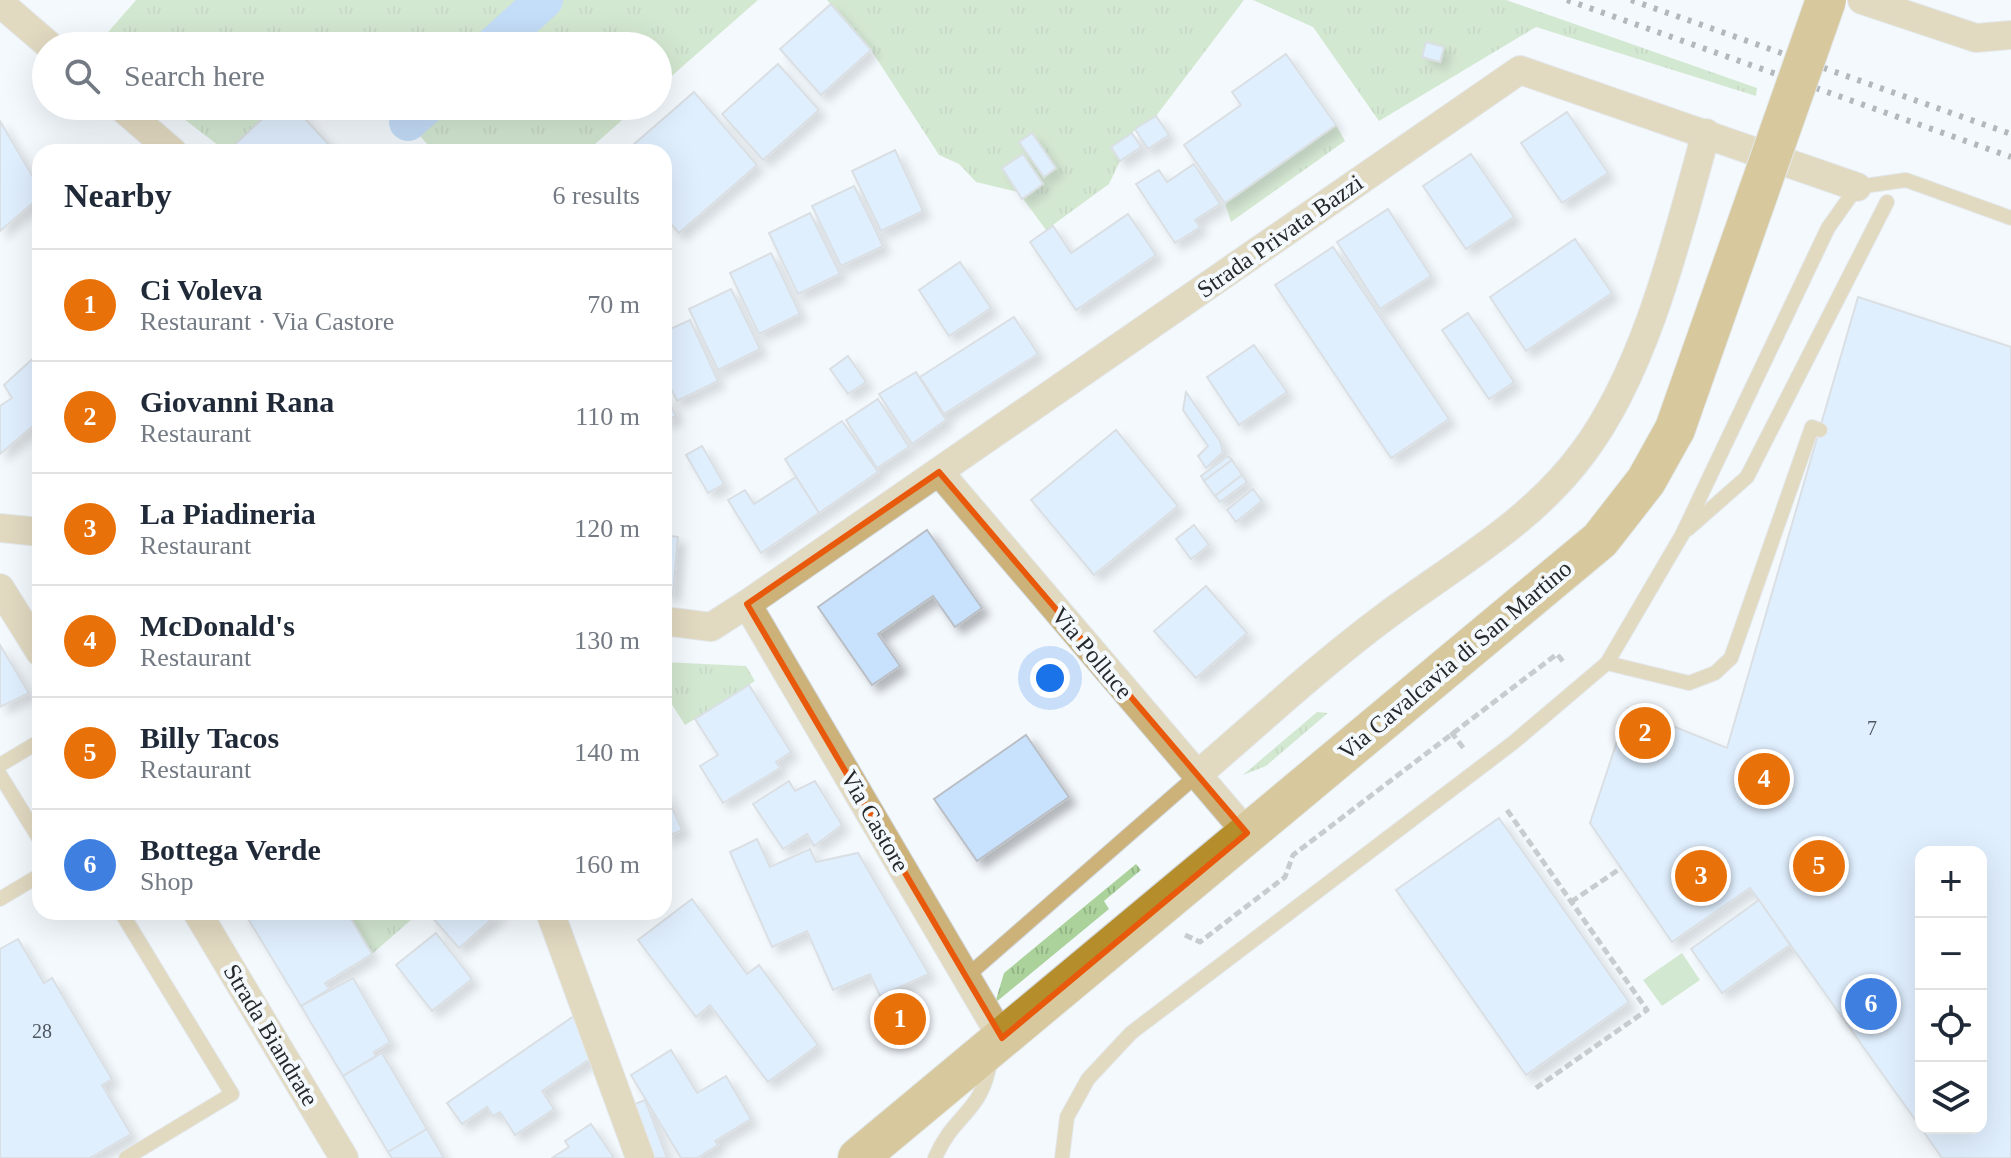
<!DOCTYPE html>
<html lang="en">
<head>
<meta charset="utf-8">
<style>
	:root { --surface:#fff; --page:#f6f6f7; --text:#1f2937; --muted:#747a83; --line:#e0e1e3; --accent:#111827 }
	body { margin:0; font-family:Georgia,serif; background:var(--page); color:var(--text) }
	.controls { position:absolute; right:24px; bottom:24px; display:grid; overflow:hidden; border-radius:16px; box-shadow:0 8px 32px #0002 }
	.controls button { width:72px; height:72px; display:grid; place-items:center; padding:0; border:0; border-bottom:2px solid var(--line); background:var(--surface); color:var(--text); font:40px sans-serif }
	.you { position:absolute; left:1050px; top:678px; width:28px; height:28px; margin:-20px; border:6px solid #fff; border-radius:50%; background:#1a73e8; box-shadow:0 0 0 12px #1a73e833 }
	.badge { display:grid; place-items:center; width:52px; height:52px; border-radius:50%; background:var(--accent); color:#fff; font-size:26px; font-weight:700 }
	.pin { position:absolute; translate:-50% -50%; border:4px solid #fff; box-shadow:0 2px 8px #0006 }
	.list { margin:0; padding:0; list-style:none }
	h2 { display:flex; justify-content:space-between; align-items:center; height:104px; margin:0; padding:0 32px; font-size:34px }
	h2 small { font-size:26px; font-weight:400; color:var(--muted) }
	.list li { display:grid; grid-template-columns:52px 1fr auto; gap:24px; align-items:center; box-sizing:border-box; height:112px; padding:0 32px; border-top:2px solid var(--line) }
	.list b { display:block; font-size:30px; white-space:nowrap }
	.list p { margin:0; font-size:26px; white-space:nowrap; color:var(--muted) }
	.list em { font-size:26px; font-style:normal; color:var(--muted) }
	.icon { flex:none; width:44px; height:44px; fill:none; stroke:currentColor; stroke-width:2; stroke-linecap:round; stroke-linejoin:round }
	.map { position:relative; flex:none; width:2011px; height:1158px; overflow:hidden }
	.search { position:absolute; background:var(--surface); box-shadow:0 8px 32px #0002; left:32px; top:32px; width:640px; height:88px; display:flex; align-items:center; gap:20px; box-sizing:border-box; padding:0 28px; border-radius:44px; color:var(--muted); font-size:30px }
	.panel { position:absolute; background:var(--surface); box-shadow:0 8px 32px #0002; left:32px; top:144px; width:640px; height:776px; border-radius:24px }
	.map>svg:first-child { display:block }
	.grass { fill:url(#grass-tufts) }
	.park { fill:#acd29c }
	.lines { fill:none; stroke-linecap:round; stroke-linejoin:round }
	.canal { stroke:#8bbaf2; stroke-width:38 }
	.building { fill:#c8e2fe; stroke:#babfc5; stroke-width:2; filter:url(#shadow) }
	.lane-casing { stroke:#cfd4d8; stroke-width:16 }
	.street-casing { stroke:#cfd4d8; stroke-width:30 }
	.secondary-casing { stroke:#cfd4d8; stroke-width:42 }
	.path { stroke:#919598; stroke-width:5; stroke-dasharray:8 4; stroke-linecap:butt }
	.lane { stroke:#ccb279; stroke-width:14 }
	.street { stroke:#ccb279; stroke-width:28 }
	.secondary { stroke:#b68d2b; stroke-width:40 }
	.rail { stroke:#65686b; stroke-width:6; stroke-dasharray:4 8; stroke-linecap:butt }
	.secondary-bridge-casing { stroke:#cfd4d8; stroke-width:42; stroke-linecap:butt }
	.secondary-bridge { stroke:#b68d2b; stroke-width:40 }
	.marked { fill:none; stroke:#e8590c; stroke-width:6; stroke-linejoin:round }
	.labels { text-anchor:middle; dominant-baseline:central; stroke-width:8; stroke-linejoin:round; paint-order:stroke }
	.number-label { font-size:20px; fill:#4e5760 }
	.street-label { font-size:24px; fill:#26292b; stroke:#f4f9fe }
</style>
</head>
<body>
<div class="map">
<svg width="2011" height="1158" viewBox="0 0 2011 1158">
	<defs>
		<pattern id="grass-tufts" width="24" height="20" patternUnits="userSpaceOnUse" patternTransform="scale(2)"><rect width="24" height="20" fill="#acd29c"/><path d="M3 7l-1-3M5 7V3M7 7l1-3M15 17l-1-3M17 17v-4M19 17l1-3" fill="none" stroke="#94b487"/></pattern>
		<filter id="shadow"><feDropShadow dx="7" dy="7" stdDeviation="4" flood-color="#0004"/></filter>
	</defs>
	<rect width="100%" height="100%" fill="#f4f9fe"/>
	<g class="grass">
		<polygon points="136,0 758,0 658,88 658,46 96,46"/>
		<polygon points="827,0 1244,0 1156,116 1111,147 1120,161 1109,184 1046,230 1018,192 976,182 959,164 939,155 871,50"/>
		<polygon points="1253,0 1506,0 1757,88 1756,96 1536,27 1379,121 1313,27"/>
		<polygon points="167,106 276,106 227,152"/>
		<polygon points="386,106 638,106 586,152 434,152 408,122"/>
		<polygon points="1336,125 1345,141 1231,222 1225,203"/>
		<polygon points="664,662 746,666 755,681 685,725 664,692"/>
		<polygon points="1317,712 1328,713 1266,766 1243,775"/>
		<polygon points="1136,864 1141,870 1104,901 1109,909 995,1003 1004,973"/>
		<polygon points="347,912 420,912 372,954"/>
	</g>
	<polygon class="park" points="1682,953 1700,980 1662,1006 1643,980"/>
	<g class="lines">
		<g class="canal">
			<polyline points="493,46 544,0"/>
			<polyline points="408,122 426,106"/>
		</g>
	</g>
	<g class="building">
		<polygon points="831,4 871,50 821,95 780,49"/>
		<polygon points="1426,42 1444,47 1440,62 1422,57"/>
		<polygon points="1286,54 1336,125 1225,203 1184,145 1241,105 1232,92"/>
		<polygon points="778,64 819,110 763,160 722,114"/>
		<polygon points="694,92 757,165 679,233 664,216 664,152 625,152"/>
		<polygon points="276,106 293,106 336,152 227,152"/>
		<polygon points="1567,112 1608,173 1562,203 1521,143"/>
		<polygon points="1156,116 1169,135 1148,149 1135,129"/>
		<polygon points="0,121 40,189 40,197 0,231"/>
		<polygon points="1032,133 1056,168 1044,177 1019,142"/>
		<polygon points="1132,133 1141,147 1120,161 1111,147"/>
		<polygon points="895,150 923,211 881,231 852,171"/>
		<polygon points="1023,154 1043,184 1022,199 1002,168"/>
		<polygon points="1471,154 1514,217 1466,249 1423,186"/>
		<polygon points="1194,164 1220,204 1195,220 1200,227 1175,243 1136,184 1159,170 1167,182"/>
		<polygon points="854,186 883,246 841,266 812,206"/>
		<polygon points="1388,209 1431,276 1380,309 1337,242"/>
		<polygon points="810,213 840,274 798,294 769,233"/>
		<polygon points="1128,214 1156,255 1076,310 1030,242 1053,226 1071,253"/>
		<polygon points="1575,239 1612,293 1526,351 1490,297"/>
		<polygon points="1333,247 1449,419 1391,458 1275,285"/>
		<polygon points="771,253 800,314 759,334 730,273"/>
		<polygon points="960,262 991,308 949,336 919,290"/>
		<polygon points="731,289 760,349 718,370 689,309"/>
		<polygon points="1858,297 2011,347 2011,1158 1942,1158 1921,1128 1981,1128 1981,852 1921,852 1921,1128 1750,888 1672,942 1590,823 1628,708 1727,748"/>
		<polygon points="1468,313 1514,382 1489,399 1442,330"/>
		<polygon points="1014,317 1038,354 944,414 920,377"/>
		<polygon points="690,320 718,381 677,401 664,374 664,332"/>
		<polygon points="1254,345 1287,392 1239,425 1207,377"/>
		<polygon points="40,352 40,420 0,454 0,406 12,398 4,385"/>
		<polygon points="848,356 866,382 848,394 830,369"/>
		<polygon points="916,372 946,420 912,444 879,394"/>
		<polygon points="664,392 676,416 664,422"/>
		<polygon points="1186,392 1220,441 1223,452 1206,468 1198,456 1208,446 1183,410"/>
		<polygon points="878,399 909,447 877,468 846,420"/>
		<polygon points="842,421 878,472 819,513 785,459"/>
		<polygon points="1116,430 1178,506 1094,575 1031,500"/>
		<polygon points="702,446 724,484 708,493 686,455"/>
		<polygon points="1228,456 1232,460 1204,481 1201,476"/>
		<polygon points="1232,460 1242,475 1215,496 1204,481"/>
		<polygon points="1242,475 1247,482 1220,502 1215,496"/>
		<polygon points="796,477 819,513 761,553 728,500 745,490 754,504"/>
		<polygon points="1253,489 1262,501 1236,522 1227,510"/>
		<polygon points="1194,525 1209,545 1191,559 1176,539"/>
		<polygon points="927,530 982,608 955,627 933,596 878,634 900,666 872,685 818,607"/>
		<polygon points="664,535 678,537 673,594 664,593"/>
		<polygon points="1206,586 1247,633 1196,678 1154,631"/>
		<polygon points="0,645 29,693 0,707"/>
		<polygon points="749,685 791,752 776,762 780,768 723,803 700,766 718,755 695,719"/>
		<polygon points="1026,735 1069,797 977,861 934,799"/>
		<polygon points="789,781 795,791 815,781 842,825 814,846 807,834 783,849 753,804"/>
		<polygon points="664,789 682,830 664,838"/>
		<polygon points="1499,818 1629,1002 1526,1075 1396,890"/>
		<polygon points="757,839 770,867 810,849 816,862 858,853 929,974 880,996 870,974 833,990 807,931 772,947 730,852"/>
		<polygon points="692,899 747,974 759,965 818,1045 768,1082 710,1005 696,1017 638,940"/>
		<polygon points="1759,900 1790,945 1722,993 1691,949"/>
		<polygon points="244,912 347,912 372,954 325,983 329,989 301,1006"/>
		<polygon points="435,912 500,912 459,948 431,916"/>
		<polygon points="436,933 472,979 432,1011 396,965"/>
		<polygon points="18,939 44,983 52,978 112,1079 102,1085 131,1134 90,1158 0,1158 0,949"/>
		<polygon points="353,978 390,1042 374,1052 376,1056 343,1076 301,1006"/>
		<polygon points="574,1016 599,1053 542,1091 554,1109 515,1135 500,1112 493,1116 487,1107 462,1124 447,1103"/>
		<polygon points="671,1050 697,1093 726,1076 751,1119 715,1141 718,1145 697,1158 681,1158 631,1075"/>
		<polygon points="382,1053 427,1129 388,1152 343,1076"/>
		<polygon points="645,1100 667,1158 652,1158 632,1105"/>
		<polygon points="591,1124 614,1158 552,1158 569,1147 565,1141"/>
		<polygon points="427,1129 444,1158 392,1158 388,1152"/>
	</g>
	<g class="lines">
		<defs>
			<g id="lane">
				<polyline points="1688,529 1747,477 1887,202"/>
				<polyline points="1607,663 1689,683 1715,673 1731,658 1812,427 1820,430"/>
				<polyline points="0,765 40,741"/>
				<polyline points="0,775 40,840"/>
				<polyline points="0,899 40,875"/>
				<polyline points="121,912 232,1094 126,1158"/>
				<polyline points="966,977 1196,776"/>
				<path d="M 935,1158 C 955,1111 983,1114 991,1057"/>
				<polyline points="1062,1158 1067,1117 1088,1079 1131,1033 1514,742 1607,663 1682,535 1828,228 1857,187 1906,180 2011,218"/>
			</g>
			<g id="street">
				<polyline points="1862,0 1976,38 2011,35"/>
				<polyline points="0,3 50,46"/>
				<polyline points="120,106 173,152"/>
				<polyline points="939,472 1247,833"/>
				<polyline points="0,528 40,532"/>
				<polyline points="0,588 40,652"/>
				<polyline points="747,604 1002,1038"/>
				<polyline points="664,621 711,627 747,604 1520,70 1857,187"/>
				<path d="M 1196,776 C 1258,723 1320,665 1386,616 C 1454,565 1530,524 1582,454 C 1646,370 1678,235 1706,133"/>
				<polyline points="197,912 344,1158"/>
				<polyline points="550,912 640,1158"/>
			</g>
			<polyline id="secondary" points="858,1158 1600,540 1646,481 1675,429"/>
		</defs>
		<use href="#lane" class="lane-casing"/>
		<use href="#street" class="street-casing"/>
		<use href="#secondary" class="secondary-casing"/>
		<g class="path">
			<polyline points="1451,732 1465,750"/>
			<polyline points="1507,810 1647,1010 1536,1088"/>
			<polyline points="1571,902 1621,868"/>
			<polyline points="1185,935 1200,942 1285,877 1293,855 1557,654 1565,664"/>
		</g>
		<use href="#lane" class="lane"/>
		<use href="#street" class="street"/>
		<use href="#secondary" class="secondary"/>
		<g class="rail">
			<polyline points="1567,0 2011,157"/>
			<polyline points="1631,0 2011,134"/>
		</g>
		<defs>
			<polyline id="secondary-bridge" points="1675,429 1826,0"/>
		</defs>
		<use href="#secondary-bridge" class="secondary-bridge-casing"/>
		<use href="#secondary-bridge" class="secondary-bridge"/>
	</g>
	<path d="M0 0H2011V1158H0ZM 939,472 L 1247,833 L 1002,1038 L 747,604 Z" fill="#f4f9fe" fill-opacity=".55" fill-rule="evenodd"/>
	<path class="marked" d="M 939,472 L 1247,833 L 1002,1038 L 747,604 Z"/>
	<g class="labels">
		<g class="number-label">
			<text x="1872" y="728">7</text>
			<text x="42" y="1031">28</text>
		</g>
		<g class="street-label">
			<text transform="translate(1280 236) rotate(-35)">Strada Privata Bazzi</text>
			<text transform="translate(1092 653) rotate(50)">Via Polluce</text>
			<text transform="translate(1455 660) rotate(-40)">Via Cavalcavia di San Martino</text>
			<text transform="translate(875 821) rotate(60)">Via Castore</text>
			<text transform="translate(271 1035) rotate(59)">Strada Biandrate</text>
		</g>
	</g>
</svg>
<div class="controls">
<button>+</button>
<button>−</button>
<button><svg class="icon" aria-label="locate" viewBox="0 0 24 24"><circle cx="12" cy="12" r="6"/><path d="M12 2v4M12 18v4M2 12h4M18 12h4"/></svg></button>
<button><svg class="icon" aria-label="layers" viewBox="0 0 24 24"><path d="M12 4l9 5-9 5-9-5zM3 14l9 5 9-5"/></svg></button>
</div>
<div class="you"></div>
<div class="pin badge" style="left:900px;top:1019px;background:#e8710a">1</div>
<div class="pin badge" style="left:1645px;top:733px;background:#e8710a">2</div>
<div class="pin badge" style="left:1701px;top:876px;background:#e8710a">3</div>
<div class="pin badge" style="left:1764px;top:779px;background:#e8710a">4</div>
<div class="pin badge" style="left:1819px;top:866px;background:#e8710a">5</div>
<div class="pin badge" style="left:1871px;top:1004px;background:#3f7fe0">6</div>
<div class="search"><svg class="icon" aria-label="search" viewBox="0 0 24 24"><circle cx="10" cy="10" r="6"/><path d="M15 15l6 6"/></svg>Search here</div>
<section class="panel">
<h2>Nearby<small>6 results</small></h2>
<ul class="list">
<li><span class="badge" style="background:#e8710a">1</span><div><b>Ci Voleva</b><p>Restaurant · Via Castore</p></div><em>70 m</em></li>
<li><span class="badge" style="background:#e8710a">2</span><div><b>Giovanni Rana</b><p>Restaurant</p></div><em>110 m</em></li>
<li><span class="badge" style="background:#e8710a">3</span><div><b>La Piadineria</b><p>Restaurant</p></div><em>120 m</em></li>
<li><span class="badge" style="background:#e8710a">4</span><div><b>McDonald's</b><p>Restaurant</p></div><em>130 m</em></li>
<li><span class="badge" style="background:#e8710a">5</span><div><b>Billy Tacos</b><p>Restaurant</p></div><em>140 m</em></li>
<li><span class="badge" style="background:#3f7fe0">6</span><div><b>Bottega Verde</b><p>Shop</p></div><em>160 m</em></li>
</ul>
</section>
</div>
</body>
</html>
